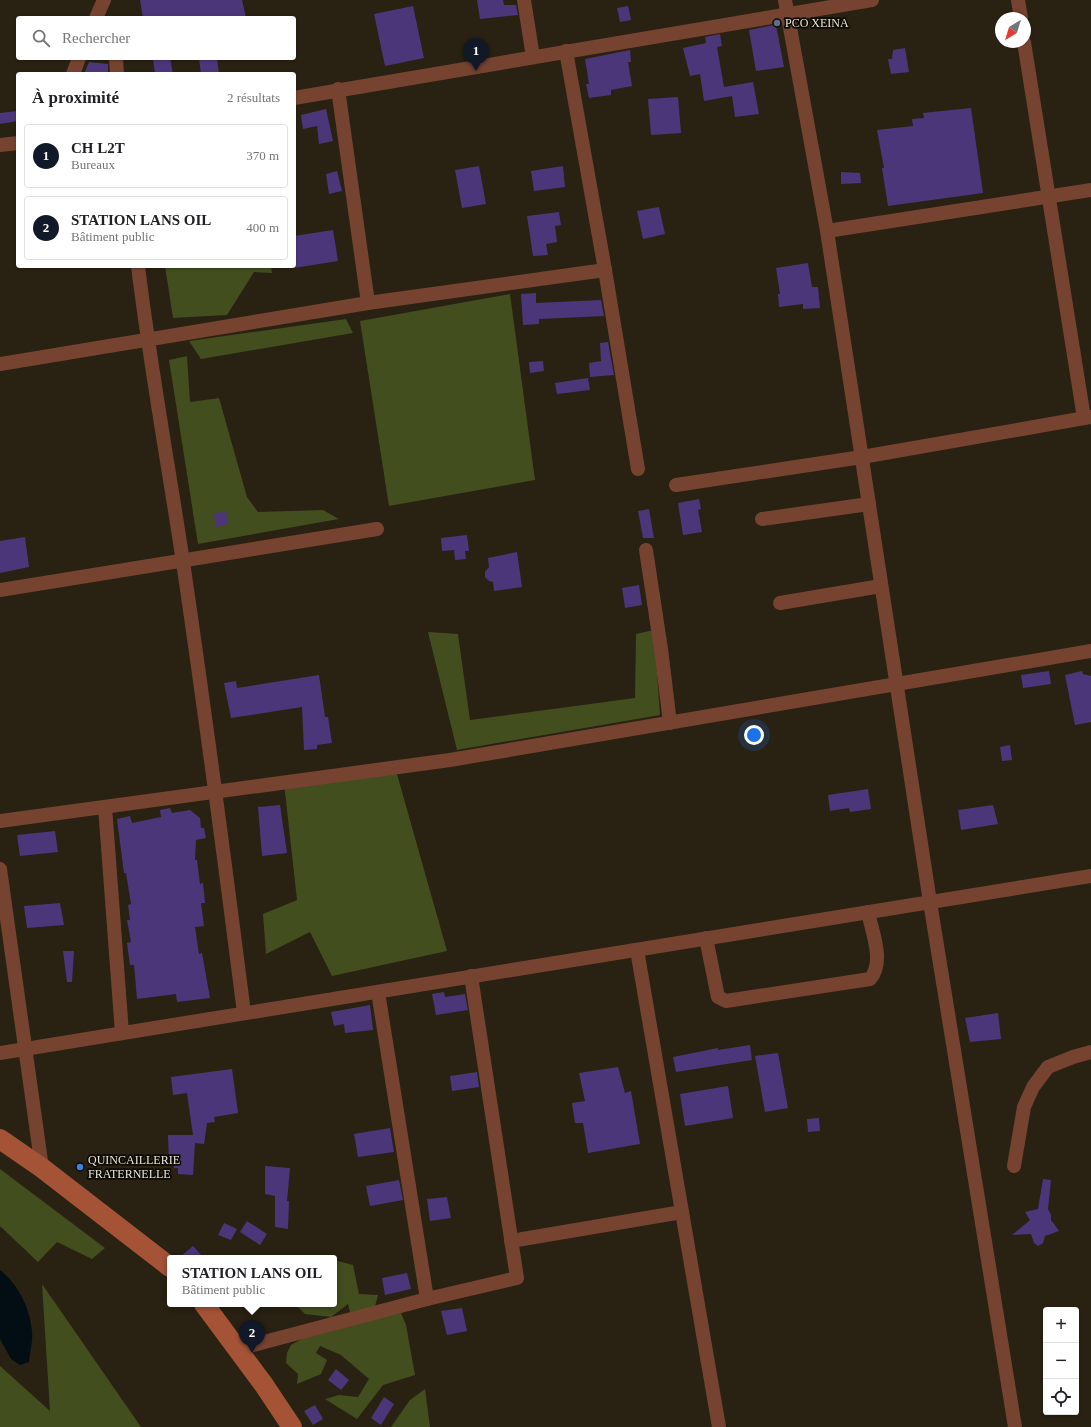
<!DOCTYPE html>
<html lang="fr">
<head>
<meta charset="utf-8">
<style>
	:root { --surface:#fff; --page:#f2f2f2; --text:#202124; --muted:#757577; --line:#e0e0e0; --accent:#111827 }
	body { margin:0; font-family:"Times New Roman",serif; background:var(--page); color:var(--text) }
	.controls { position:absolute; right:12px; bottom:12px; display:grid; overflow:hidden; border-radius:4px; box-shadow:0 1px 3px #0004 }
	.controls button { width:36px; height:36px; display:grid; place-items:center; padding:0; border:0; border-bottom:1px solid var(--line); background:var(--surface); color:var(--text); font:20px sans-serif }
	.compass { position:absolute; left:995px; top:12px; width:36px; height:36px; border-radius:50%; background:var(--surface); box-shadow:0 1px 3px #0004; rotate:218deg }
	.you { position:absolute; left:754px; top:735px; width:14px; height:14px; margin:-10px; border:3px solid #fff; border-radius:50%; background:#1a73e8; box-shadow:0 0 0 6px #1a73e833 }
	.badge { display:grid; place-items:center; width:26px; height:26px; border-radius:50%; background:var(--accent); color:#fff; font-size:13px; font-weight:700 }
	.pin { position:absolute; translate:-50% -33px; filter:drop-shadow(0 1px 2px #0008) }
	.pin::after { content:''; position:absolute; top:21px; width:14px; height:12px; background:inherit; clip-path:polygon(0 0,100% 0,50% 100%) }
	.popup { position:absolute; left:167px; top:1255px; width:170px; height:52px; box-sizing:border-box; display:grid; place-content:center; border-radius:4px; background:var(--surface); filter:drop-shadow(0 1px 3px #0005); font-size:13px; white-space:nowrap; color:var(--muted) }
	.popup b { font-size:15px; color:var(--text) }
	.popup::after { content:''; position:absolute; left:50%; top:100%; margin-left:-8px; border:8px solid transparent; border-top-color:var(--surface) }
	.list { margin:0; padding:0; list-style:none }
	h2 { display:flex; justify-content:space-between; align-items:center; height:52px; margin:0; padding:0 16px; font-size:17px }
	h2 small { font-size:13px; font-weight:400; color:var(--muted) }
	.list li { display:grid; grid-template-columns:26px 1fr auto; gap:12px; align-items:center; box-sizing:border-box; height:64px; margin:0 8px 8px; padding:0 8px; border:1px solid var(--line); border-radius:4px }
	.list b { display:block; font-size:15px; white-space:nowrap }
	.list p { margin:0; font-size:13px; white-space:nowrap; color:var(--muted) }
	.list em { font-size:13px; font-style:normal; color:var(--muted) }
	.icon { flex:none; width:22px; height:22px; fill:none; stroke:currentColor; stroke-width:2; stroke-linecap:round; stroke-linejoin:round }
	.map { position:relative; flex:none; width:1091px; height:1427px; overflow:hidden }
	.search { position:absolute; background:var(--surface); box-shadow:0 1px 3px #0004; left:16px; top:16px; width:280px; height:44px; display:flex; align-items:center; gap:10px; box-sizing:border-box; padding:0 14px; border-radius:4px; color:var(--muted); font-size:15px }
	.panel { position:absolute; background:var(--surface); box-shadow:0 1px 3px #0004; left:16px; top:72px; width:280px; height:196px; border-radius:4px }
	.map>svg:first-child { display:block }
	.green { fill:#424e1e }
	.water { fill:#030d14 }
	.building { fill:#4c367a }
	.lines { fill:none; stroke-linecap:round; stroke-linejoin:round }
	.minor { stroke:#764331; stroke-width:14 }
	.secondary { stroke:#a55336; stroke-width:20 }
	.service-dot { fill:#5c6f8a; stroke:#0e0b05; stroke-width:1.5 }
	.shop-dot { fill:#3f7fe0; stroke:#0e0b05; stroke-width:1.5 }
	.labels { text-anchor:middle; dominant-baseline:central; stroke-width:3.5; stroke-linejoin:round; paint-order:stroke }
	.poi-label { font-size:12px; fill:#eae5db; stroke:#0e0b05; text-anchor:start }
</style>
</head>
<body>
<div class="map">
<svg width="1091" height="1427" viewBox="0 0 1091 1427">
	<rect width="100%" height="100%" fill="#292112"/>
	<g class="green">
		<polygon points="165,266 271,266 272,273 254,272 227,315 173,318"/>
		<polygon points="510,294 535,480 389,506 360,321"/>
		<polygon points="346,319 353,333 201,359 189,341"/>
		<polygon points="187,356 190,402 219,398 247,497 258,512 323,510 339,519 198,544 169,360"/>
		<polygon points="654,630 660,715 457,750 428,632 458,634 470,720 635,698 636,634"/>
		<polygon points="395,767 447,951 332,976 310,932 266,954 263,914 297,900 284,783"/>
		<polygon points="0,1169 105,1248 92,1259 57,1242 38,1262 0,1226"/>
		<polygon points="334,1260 353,1265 359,1294 378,1295 374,1310 401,1313 406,1325 415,1375 383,1385 357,1419 325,1399 339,1395 358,1397 369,1379 341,1355 320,1346 316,1353 327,1360 321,1374 297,1384 298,1374 286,1363 287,1353 291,1345 319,1329 353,1324 348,1304 331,1317 305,1314 295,1304 334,1304"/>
		<polygon points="42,1284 141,1427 0,1427 0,1366 50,1411"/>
		<polygon points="425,1389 430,1427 391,1427 410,1400"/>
	</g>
	<path class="water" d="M 0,1270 C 18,1284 30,1308 32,1331 C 33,1341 30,1352 29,1362 L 20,1365 L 11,1359 L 0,1339 Z"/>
	<g class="building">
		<polygon points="140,0 242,0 246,18 143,18"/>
		<polygon points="477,0 503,0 504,5 516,5 518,15 480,19"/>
		<polygon points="413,6 424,58 385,66 374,14"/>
		<polygon points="628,6 631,20 620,22 617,8"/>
		<polygon points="774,25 776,25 784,67 756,71 749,30"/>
		<polygon points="720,34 722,46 717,47 724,87 753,82 759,114 735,117 732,96 704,101 700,74 690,76 683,48 706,43 705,37"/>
		<polygon points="905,48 909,72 891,74 888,59 892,59 893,50"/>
		<polygon points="630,50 631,62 628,62 632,86 611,90 611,95 589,98 586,84 589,84 585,59"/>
		<polygon points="170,58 173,74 155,74 153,59"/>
		<polygon points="199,58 217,58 219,74 201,74"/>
		<polygon points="89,62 108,64 108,74 84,74"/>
		<polygon points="678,97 681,133 651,135 648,99"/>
		<polygon points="971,108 983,193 888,206 882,168 884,168 877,130 913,126 912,119 924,118 923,113"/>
		<polygon points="326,109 333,141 319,144 317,126 303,129 301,115"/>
		<polygon points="18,111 18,121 0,124 0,113"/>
		<polygon points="479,166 486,204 462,208 455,170"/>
		<polygon points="563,166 565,187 534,191 531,171"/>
		<polygon points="337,171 342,191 329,194 326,174"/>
		<polygon points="841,172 860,173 861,183 841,184"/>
		<polygon points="659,207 665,234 643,239 637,211"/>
		<polygon points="559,212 561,225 555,226 557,242 546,244 548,255 533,256 527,216"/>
		<polygon points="333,230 338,261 294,268 294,236"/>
		<polygon points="808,263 812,287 818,287 820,308 803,309 803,304 779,307 778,294 780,294 776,268"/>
		<polygon points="536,293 536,303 601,300 604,316 539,319 539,324 523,325 521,294"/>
		<polygon points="608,342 614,375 590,377 589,363 601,361 600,343"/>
		<polygon points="543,361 544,371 530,373 529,362"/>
		<polygon points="588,378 590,390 557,394 555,383"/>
		<polygon points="699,499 701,509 698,510 702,532 683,535 678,503"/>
		<polygon points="649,509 654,538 643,538 638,511"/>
		<polygon points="226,511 228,524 216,527 214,514"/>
		<polygon points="467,535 469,551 465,551 466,559 455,560 454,550 442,551 441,538"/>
		<polygon points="25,537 29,567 0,573 0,541"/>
		<polygon points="517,552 522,587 494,591 493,582 489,581 485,577 485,572 489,567 488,558"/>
		<polygon points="639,585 642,605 625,608 622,588"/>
		<polygon points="1049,671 1051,684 1023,688 1021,675"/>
		<polygon points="1082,671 1083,674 1091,676 1091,722 1075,725 1065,675"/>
		<polygon points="319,675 325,717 328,717 332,743 317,745 317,749 304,750 302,707 231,718 224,683 236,681 237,688"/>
		<polygon points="1010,745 1012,760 1002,761 1000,747"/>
		<polygon points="868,789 871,809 850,812 849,808 830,811 828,795"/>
		<polygon points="280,805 287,853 262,856 258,807"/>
		<polygon points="993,805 998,824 961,830 958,810"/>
		<polygon points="170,808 172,813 190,810 200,818 201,828 204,828 206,838 196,840 195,860 197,860 200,884 203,883 205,903 201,903 204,926 195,927 199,954 202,953 210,998 177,1002 176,994 137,999 134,965 130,965 127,943 131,942 127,920 130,920 128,905 131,904 126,873 124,873 117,819 130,816 132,823 161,817 160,810"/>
		<polygon points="55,831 58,852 20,856 17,835"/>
		<polygon points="60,903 64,925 27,928 24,906"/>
		<polygon points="63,951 74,951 72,982 67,982"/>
		<polygon points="444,992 445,997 465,994 468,1010 436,1015 432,994"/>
		<polygon points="370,1005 373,1030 345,1033 344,1024 334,1026 331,1012"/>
		<polygon points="998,1013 1001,1039 970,1042 965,1018"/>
		<polygon points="750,1045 752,1060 676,1072 673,1057 718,1048 718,1050"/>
		<polygon points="778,1053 788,1108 765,1112 755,1056"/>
		<polygon points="618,1067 625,1093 631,1091 640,1144 588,1153 583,1123 575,1123 572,1103 585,1101 579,1073"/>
		<polygon points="232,1069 238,1113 214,1117 215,1122 207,1123 204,1144 195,1143 193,1175 178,1174 178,1168 174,1168 174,1164 169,1163 168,1135 193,1135 187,1093 173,1095 171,1077"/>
		<polygon points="477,1072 479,1087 452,1091 450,1076"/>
		<polygon points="728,1086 733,1118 685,1126 680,1094"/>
		<polygon points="819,1118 820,1131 808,1132 807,1119"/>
		<polygon points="390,1128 394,1152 358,1157 354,1134"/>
		<polygon points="265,1166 290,1168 287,1201 289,1201 288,1229 275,1227 275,1196 265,1194"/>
		<polygon points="1043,1179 1051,1180 1048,1209 1051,1215 1051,1220 1059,1231 1045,1236 1043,1243 1038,1246 1034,1243 1031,1234 1012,1235 1030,1220 1025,1212 1038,1209"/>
		<polygon points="399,1180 403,1200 370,1206 366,1186"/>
		<polygon points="447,1197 451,1218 430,1221 427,1199"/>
		<polygon points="247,1221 267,1234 260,1245 240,1232"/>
		<polygon points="224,1223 237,1229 231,1240 218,1235"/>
		<polygon points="193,1246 204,1258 179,1258"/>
		<polygon points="407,1273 411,1289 385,1295 382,1278"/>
		<polygon points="462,1308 467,1331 447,1335 441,1311"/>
		<polygon points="336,1369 349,1380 341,1390 328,1380"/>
		<polygon points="384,1397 394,1404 381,1425 371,1418"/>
		<polygon points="315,1405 323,1419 313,1425 304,1411"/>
	</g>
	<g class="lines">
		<g class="minor">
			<polyline points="524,0 533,57"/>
			<polyline points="785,0 827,231 930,902 1015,1427"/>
			<polyline points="1018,0 1021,18"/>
			<polyline points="96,18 104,0"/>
			<polyline points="1024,42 1084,418"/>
			<polyline points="566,51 605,270 638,469"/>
			<polyline points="116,58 117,74"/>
			<polyline points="73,74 79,58"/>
			<polyline points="338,89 368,303"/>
			<polyline points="294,98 872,0"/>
			<polyline points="0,145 18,143"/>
			<polyline points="827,231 1091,190"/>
			<path d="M 138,266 C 150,365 168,463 183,562 C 205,712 225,863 244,1013"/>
			<polyline points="0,364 368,303 605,270"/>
			<polyline points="676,485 862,457 1091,417"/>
			<polyline points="762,519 869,504"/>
			<polyline points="646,550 661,649 670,723"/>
			<polyline points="0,590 377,529"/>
			<polyline points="780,603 881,586"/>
			<polyline points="105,807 122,1033"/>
			<polyline points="0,821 450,760 1091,651"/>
			<polyline points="0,869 42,1168"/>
			<path d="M 706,938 L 718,997 L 726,1001 L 870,979 C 885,962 872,932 868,912"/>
			<polyline points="637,950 719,1427"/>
			<polyline points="378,992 427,1299"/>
			<polyline points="0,1053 1091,876"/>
			<polyline points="1014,1166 1024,1107 1033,1087 1048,1067 1073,1057 1091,1052"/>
			<polyline points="511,1241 682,1212"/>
			<polyline points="238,1349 427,1299 517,1278 471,976"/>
		</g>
		<g class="secondary">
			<polyline points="0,1139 42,1168 170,1267"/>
			<polyline points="204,1304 264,1385 292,1427"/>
		</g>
	</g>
	<circle class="service-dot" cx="777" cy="23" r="4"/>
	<circle class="shop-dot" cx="80" cy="1167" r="4"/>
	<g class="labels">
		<g class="poi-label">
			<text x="785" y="23">PCO XEINA</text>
			<text x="88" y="1160">QUINCAILLERIE<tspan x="88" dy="14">FRATERNELLE</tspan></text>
		</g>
	</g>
</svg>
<div class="controls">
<button>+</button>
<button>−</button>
<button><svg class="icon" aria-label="locate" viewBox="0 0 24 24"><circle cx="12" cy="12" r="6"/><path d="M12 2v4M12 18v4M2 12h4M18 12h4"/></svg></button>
</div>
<svg class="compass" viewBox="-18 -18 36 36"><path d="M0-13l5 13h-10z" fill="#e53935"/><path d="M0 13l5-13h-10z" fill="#757577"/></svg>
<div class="you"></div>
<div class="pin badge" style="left:476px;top:71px">1</div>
<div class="pin badge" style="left:252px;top:1353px">2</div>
<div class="popup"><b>STATION LANS OIL</b>Bâtiment public</div>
<div class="search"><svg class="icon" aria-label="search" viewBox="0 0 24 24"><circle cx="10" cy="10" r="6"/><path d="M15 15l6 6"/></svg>Rechercher</div>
<section class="panel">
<h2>À proximité<small>2 résultats</small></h2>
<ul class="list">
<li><span class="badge">1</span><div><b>CH L2T</b><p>Bureaux</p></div><em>370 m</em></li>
<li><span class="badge">2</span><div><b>STATION LANS OIL</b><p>Bâtiment public</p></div><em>400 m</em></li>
</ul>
</section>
</div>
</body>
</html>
